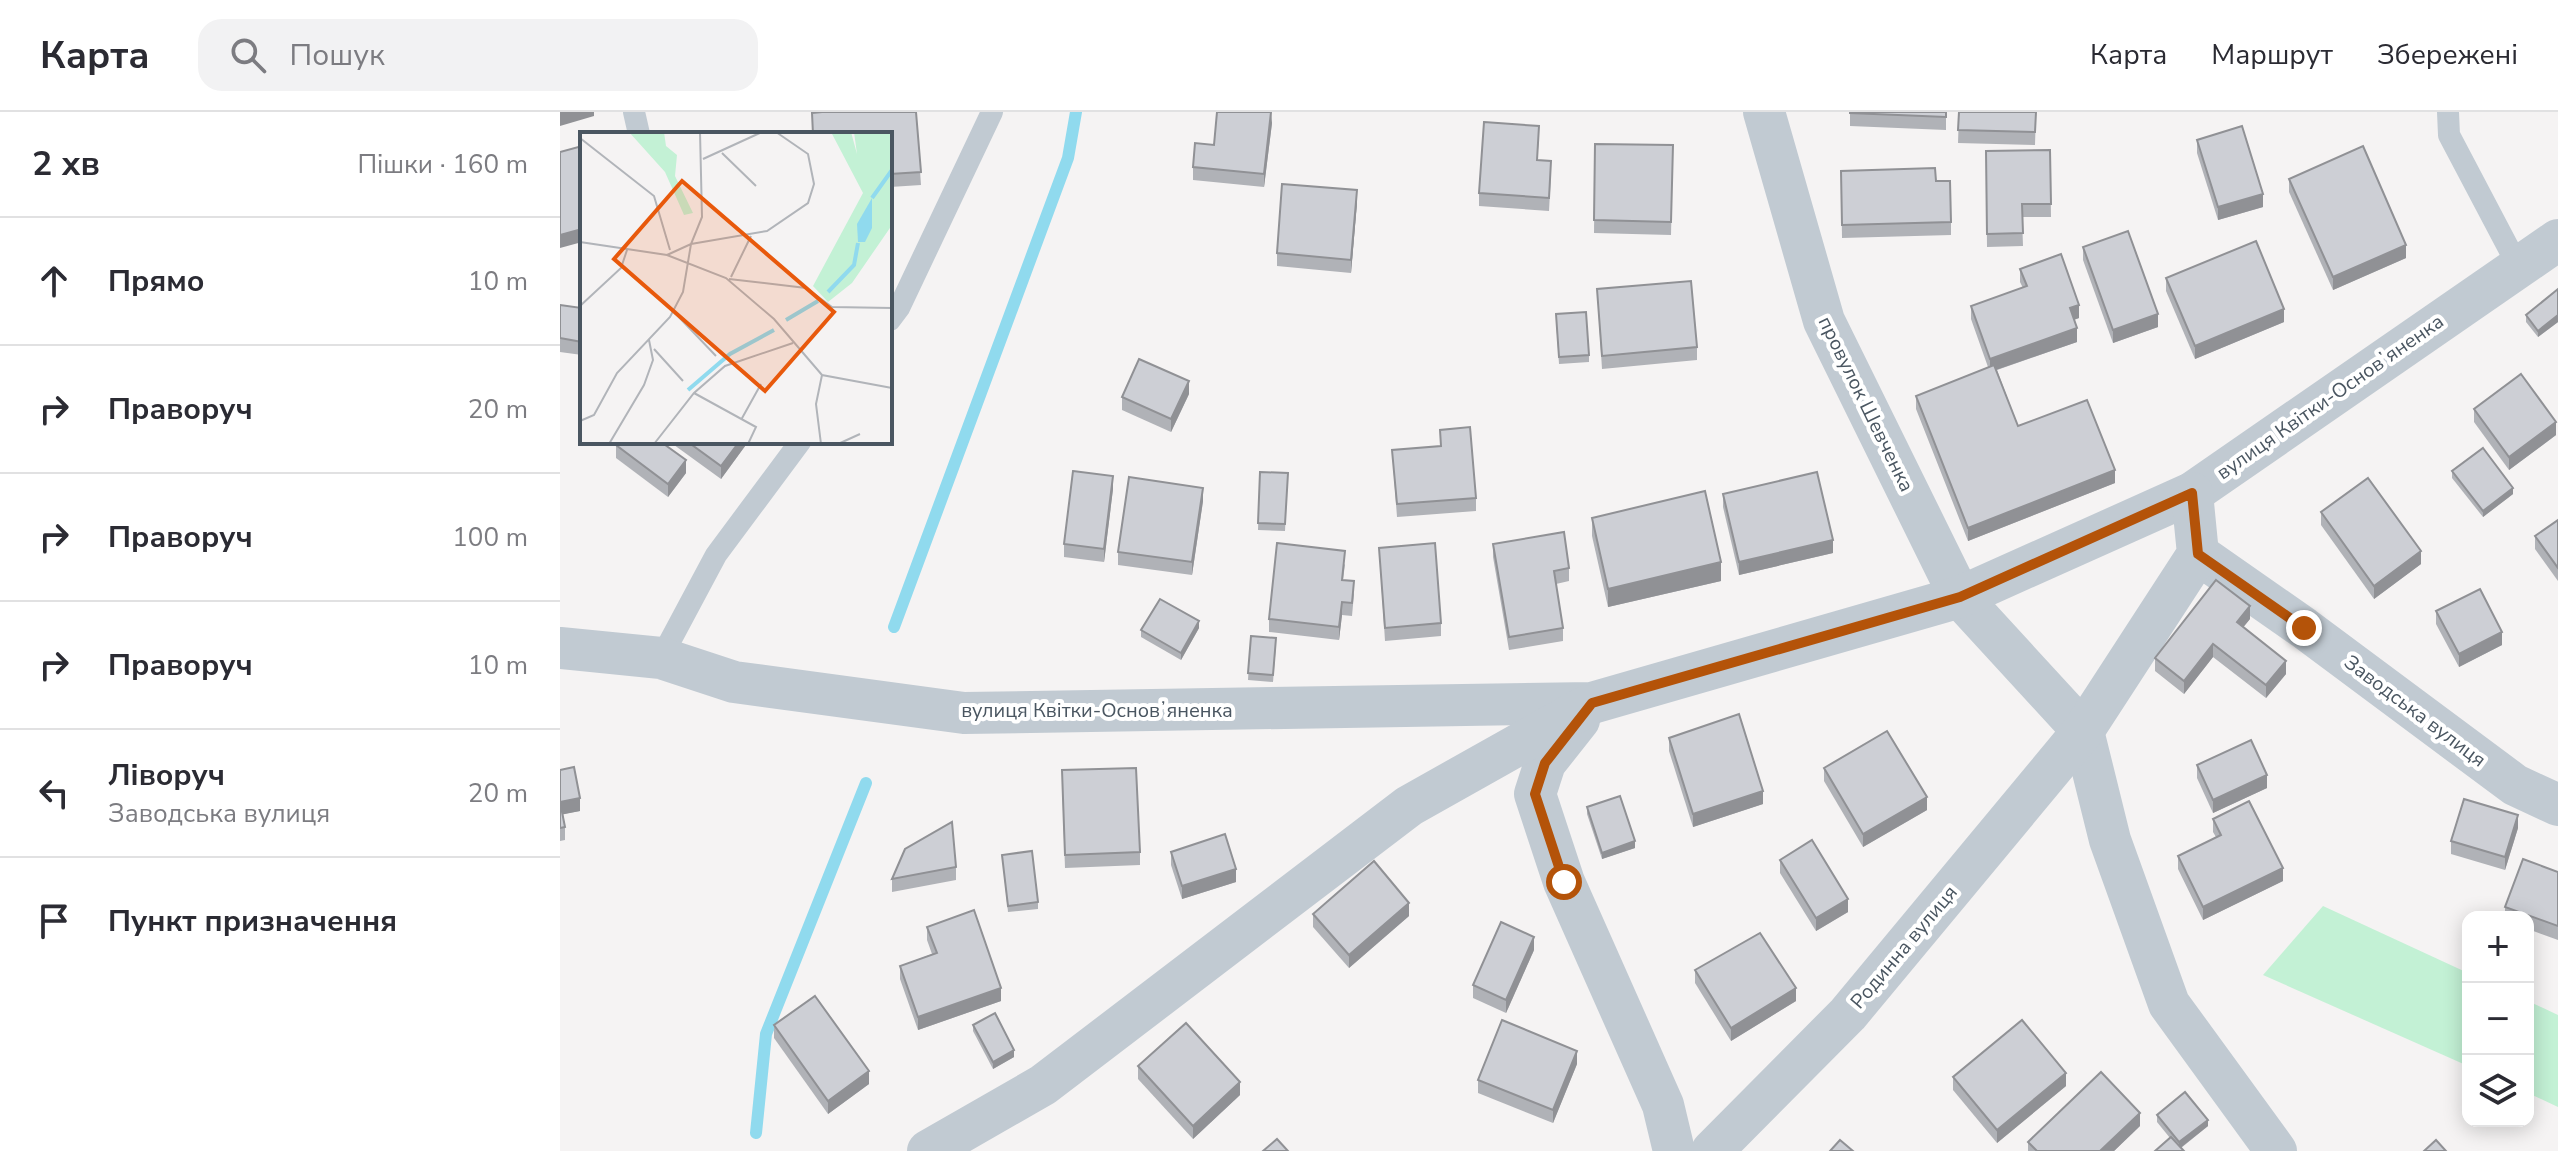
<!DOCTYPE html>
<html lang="uk">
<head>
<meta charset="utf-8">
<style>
	:root { --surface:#fff; --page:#f2f2f3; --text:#2b2b33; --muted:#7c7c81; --line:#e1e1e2 }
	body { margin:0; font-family:"Nunito Sans",sans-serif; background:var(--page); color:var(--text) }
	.controls { position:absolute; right:24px; bottom:24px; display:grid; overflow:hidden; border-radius:16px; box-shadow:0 4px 20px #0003 }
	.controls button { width:72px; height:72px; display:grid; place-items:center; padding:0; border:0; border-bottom:2px solid var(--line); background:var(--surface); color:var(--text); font:40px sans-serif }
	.stop { position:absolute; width:24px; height:24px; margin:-18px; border:6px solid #b45309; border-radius:50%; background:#fff }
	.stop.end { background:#b45309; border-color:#fff; box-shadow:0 2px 8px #0008 }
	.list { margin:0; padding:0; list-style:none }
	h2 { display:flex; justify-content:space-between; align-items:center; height:104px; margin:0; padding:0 32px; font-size:34px }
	h2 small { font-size:26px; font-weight:400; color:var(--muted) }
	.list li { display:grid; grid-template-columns:52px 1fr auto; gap:24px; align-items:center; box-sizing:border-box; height:128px; padding:0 32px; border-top:2px solid var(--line) }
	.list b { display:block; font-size:30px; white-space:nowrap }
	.list p { margin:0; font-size:26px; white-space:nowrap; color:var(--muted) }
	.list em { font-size:26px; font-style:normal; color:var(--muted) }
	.icon { flex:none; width:44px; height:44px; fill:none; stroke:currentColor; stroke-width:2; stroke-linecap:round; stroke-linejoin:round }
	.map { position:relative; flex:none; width:1998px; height:1039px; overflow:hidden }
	header { display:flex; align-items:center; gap:48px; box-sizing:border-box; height:112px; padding:0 40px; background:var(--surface); border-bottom:2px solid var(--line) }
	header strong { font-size:38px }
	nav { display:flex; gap:44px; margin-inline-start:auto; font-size:28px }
	.search { width:560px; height:72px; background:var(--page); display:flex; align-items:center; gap:20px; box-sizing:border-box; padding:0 28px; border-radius:24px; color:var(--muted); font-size:30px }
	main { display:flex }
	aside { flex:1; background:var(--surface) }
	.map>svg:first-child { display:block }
	.green { fill:#c3f1d5 }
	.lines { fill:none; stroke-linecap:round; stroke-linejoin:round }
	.stream { stroke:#90daee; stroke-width:12 }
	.lane { stroke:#c1cad2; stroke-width:22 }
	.street { stroke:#c1cad2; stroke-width:42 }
	.wall { fill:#b0b2b7 }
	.shaded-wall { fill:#909195 }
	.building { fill:#cdcfd5; stroke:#909195; stroke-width:2 }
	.route { stroke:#b45309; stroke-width:10 }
	.labels { text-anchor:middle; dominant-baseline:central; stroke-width:8; stroke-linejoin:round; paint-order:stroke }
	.street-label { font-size:20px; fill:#4a5661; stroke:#fff }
	.inset-river { fill:none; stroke:#90daee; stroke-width:4 }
	.inset-road { fill:none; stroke:#b1b4b9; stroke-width:2 }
	.view { fill:#e8590c; fill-opacity:0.15; stroke:#e8590c; stroke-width:4 }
	.inset-edge { fill:none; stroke:#4a5661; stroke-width:4 }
</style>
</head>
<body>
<header>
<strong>Карта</strong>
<div class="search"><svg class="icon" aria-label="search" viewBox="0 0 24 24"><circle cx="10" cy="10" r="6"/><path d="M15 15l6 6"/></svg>Пошук</div>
<nav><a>Карта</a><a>Маршрут</a><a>Збережені</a></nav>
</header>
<main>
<aside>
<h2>2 хв<small>Пішки · 160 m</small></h2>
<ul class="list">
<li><svg class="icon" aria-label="ahead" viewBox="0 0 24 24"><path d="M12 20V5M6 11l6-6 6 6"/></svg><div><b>Прямо</b></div><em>10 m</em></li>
<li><svg class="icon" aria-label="right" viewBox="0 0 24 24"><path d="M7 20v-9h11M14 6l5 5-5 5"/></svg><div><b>Праворуч</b></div><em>20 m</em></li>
<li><svg class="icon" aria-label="right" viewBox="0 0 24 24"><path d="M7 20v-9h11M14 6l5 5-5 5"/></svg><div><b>Праворуч</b></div><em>100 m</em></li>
<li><svg class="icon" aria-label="right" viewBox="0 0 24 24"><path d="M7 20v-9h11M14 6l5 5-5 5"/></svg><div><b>Праворуч</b></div><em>10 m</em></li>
<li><svg class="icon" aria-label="left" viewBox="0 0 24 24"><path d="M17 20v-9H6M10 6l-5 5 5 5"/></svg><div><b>Ліворуч</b><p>Заводська вулиця</p></div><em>20 m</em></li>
<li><svg class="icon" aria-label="arrive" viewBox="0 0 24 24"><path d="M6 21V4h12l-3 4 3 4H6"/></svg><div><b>Пункт призначення</b></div></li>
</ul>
</aside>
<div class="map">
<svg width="1998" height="1039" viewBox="0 0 1998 1039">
	<rect width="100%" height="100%" fill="#f5f3f3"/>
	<g class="green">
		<polygon points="1763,794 1908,861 1908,954 1703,863"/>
		<polygon points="1968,889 1998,903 1998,995 1968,981"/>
	</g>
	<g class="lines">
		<g class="stream">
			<polyline points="334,515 508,46 516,0"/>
			<polyline points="196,1021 206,922 306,671"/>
		</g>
		<g class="lane">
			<polyline points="74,0 79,22"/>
			<polyline points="1888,0 1889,23 1958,154"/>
			<polyline points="330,208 339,196 432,0"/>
			<polyline points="101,546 156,443 240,330"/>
		</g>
		<g class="street">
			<polyline points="1204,0 1264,209 1400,485 1523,619 1550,728 1609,892 1716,1039"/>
			<polyline points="1638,442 1744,516 1955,673 1998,693"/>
			<polyline points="0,536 101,546 174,570 404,601 1032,591 1400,485 1632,381 1998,128"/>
			<polyline points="1019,608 985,651 975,682 1004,770 1103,993 1114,1039"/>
			<polyline points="368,1039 483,973 849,694 1027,594"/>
			<polyline points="1152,1039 1288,902 1523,619 1638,442 1632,381"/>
		</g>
	</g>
	<g class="wall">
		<polygon points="262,0 356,0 361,73 330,75 330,22 252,22 252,1"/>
		<polygon points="1290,0 1386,0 1386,18 1290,14"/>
		<polygon points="1399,0 1476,0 1475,33 1398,31"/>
		<polygon points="712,11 704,75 633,68 633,55 654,33"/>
		<polygon points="979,27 977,48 991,62 989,99 919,94 919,81"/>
		<polygon points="1637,28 1703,95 1658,108 1637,41"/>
		<polygon points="1035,32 1113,33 1111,123 1034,121"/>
		<polygon points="1490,38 1491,105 1462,105 1463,134 1427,135 1426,39"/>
		<polygon points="1281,59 1376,69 1391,110 1391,123 1282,126"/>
		<polygon points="1729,67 1846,146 1773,178 1729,80"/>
		<polygon points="797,91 791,161 717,154 717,141"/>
		<polygon points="1523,135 1598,215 1553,231 1523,148"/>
		<polygon points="1460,157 1519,206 1514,208 1517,230 1437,258 1458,314 1555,371 1408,429 1356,297 1356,284 1428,255 1411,207 1411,194 1463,176 1460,170"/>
		<polygon points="1606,166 1724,210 1635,247 1606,179"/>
		<polygon points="1037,177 1137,235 1137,248 1042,257"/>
		<polygon points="1998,177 1998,210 1978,225 1966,210 1966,203"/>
		<polygon points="0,193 22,196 22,243 0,240"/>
		<polygon points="996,209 1029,243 1029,250 999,252"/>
		<polygon points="629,282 611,320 562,298 562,285"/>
		<polygon points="1914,297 1996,323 1949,358 1914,310"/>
		<polygon points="880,318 916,386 916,399 837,405 832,338 880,335"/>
		<polygon points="110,330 188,330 161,367"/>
		<polygon points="56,333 126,361 108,385 56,346"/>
		<polygon points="1892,359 1953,382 1923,405 1892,366"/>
		<polygon points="700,360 728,361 725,419 698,418"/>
		<polygon points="553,377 544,450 504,445 504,432"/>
		<polygon points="1163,382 1273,441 1179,463 1163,395"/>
		<polygon points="643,389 632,463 558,453 558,440"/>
		<polygon points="1761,400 1861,452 1814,487 1761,413"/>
		<polygon points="1032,406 1161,469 1048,495 1032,424"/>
		<polygon points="1998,408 1998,469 1975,437 1975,424"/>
		<polygon points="933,432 1009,456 1009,469 996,472 1003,516 1003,529 949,538 933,445"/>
		<polygon points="819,436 881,511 881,524 825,529"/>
		<polygon points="785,452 783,468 794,482 792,504 782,503 779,528 709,520 709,507"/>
		<polygon points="1876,499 1942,533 1899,555 1876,512"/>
		<polygon points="1690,507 1683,515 1726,562 1706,586 1653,545 1624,582 1595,559 1595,546"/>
		<polygon points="639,516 621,548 581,525 581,518"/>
		<polygon points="691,524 716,533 713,570 688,568"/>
		<polygon points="1109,626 1203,692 1133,715 1109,639"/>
		<polygon points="1637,653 1707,676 1653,701 1637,666"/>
		<polygon points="1264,656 1367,698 1303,735 1264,669"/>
		<polygon points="0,658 20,699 3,702 5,715 5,728 0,729"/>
		<polygon points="502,671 580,740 580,753 505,756"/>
		<polygon points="1027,695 1075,736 1042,747 1027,702"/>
		<polygon points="1653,707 1723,769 1643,808 1618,757 1618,744 1656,725 1653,720"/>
		<polygon points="1958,716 1945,758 1891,742 1891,729"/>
		<polygon points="611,740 676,770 622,787 611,753"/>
		<polygon points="442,743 478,790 478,797 448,800"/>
		<polygon points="1220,748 1288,800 1256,819 1220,761"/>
		<polygon points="396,755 396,768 332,780 332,767"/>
		<polygon points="1998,760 1998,828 1968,817 1968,805 1945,805 1945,795"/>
		<polygon points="753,802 849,804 789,856 753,815"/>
		<polygon points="367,815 441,889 358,918 340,867 340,854 372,842 367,828"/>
		<polygon points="974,838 946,901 913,886 913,873"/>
		<polygon points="1135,858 1236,889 1171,929 1135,871"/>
		<polygon points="214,913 309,972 268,1002 214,926"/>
		<polygon points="413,913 454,945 433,957 413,919"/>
		<polygon points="1017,952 993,1011 918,981 918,968"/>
		<polygon points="578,954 680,983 633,1027 578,967"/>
		<polygon points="1393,965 1506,974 1437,1031 1393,978"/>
		<polygon points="1597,1003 1648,1014 1621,1036 1610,1026 1597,1010"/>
		<polygon points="1580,1014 1554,1039 1468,1039 1468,1030"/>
	</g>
	<g class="shaded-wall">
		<polygon points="0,0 34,0 34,4 0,14"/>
		<polygon points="711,0 712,11 704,75 704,62"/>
		<polygon points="797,78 797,91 791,161 791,148"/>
		<polygon points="1703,82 1703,95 1658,108 1658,95"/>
		<polygon points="22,117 22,130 0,136 0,123"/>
		<polygon points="1846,133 1846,146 1773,178 1773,165"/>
		<polygon points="1519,193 1519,206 1510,209 1510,196"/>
		<polygon points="1724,197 1724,210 1635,247 1635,234"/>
		<polygon points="1598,202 1598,215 1553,231 1553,218"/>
		<polygon points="1998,203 1998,210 1978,225 1978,219"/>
		<polygon points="1517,216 1517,230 1430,260 1430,247"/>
		<polygon points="629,269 629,282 611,320 611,307"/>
		<polygon points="1996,310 1996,323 1949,358 1949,345"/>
		<polygon points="179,330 188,330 161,367 161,354"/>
		<polygon points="126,348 126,361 108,385 108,372"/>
		<polygon points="1555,358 1555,371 1408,429 1408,416"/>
		<polygon points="553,364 553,377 544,450 544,437"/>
		<polygon points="643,376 643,389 632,463 632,450"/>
		<polygon points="1953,376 1953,382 1923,405 1923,399"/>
		<polygon points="1273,428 1273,441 1179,463 1179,450"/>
		<polygon points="1861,439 1861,452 1814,487 1814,474"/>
		<polygon points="1161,450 1161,469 1048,495 1048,477"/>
		<polygon points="782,490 782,503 779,528 779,515"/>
		<polygon points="1690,494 1690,507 1677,523 1677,510"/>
		<polygon points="639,509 639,516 621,548 621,541"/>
		<polygon points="1942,520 1942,533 1899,555 1899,542"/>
		<polygon points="1653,532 1653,545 1624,582 1624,569"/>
		<polygon points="1726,549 1726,562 1706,586 1706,573"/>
		<polygon points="1707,663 1707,676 1653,701 1653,688"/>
		<polygon points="1203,679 1203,692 1133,715 1133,702"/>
		<polygon points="1367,685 1367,698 1303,735 1303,722"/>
		<polygon points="20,686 20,699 0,703 0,690"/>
		<polygon points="1958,703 1958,716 1945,758 1945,745"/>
		<polygon points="1075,729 1075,736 1042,747 1042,741"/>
		<polygon points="1723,756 1723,769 1643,808 1643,795"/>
		<polygon points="676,757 676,770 622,787 622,774"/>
		<polygon points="1288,787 1288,800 1256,819 1256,806"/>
		<polygon points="849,791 849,804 789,856 789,843"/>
		<polygon points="974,825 974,838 946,901 946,888"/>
		<polygon points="441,876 441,889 358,918 358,905"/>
		<polygon points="1236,876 1236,889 1171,929 1171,916"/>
		<polygon points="454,938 454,945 433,957 433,950"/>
		<polygon points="1017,939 1017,952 993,1011 993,998"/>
		<polygon points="309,959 309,972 268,1002 268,989"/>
		<polygon points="1506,961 1506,974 1437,1031 1437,1018"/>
		<polygon points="680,970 680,983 633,1027 633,1014"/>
		<polygon points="1580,1001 1580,1014 1554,1039 1540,1039"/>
		<polygon points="1648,1008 1648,1014 1619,1037 1619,1030"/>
	</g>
	<g class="building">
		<polygon points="262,0 356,0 361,60 330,62 330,22 253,22 252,1"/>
		<polygon points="657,0 711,0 704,62 633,55 635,31 654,33"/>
		<polygon points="1290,0 1386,0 1386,5 1290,1"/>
		<polygon points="1399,0 1476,0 1475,20 1398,18"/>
		<polygon points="924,10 979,14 977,48 991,49 989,86 919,81"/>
		<polygon points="1682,14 1703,82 1658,95 1637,28"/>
		<polygon points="1035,32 1113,33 1111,110 1034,108"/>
		<polygon points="22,34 22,117 0,123 0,40"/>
		<polygon points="1803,34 1846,133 1773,165 1729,67"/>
		<polygon points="1490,38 1491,92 1462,92 1463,121 1427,122 1426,39"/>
		<polygon points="1375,56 1376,69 1390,69 1391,110 1282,113 1281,59"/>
		<polygon points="722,72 797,78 791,148 717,141"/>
		<polygon points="1568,119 1598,202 1553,218 1523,135"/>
		<polygon points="1696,129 1724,197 1635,234 1606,166"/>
		<polygon points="1501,142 1519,193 1510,196 1517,216 1430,247 1411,194 1467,174 1460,157"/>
		<polygon points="1131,169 1137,235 1042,244 1037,177"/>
		<polygon points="1998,177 1998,203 1978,219 1966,203"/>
		<polygon points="0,193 22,196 22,230 0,226"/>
		<polygon points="1026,200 1029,243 999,245 996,202"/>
		<polygon points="579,247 629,269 611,307 562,285"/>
		<polygon points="1434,253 1458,314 1527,288 1555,358 1408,416 1356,284"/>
		<polygon points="1961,262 1996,310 1949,345 1914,297"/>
		<polygon points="910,315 916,386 837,392 832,338 881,334 880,318"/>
		<polygon points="58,330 101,330 126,348 108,372 56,333"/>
		<polygon points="128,330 179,330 161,354"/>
		<polygon points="1923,336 1953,376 1923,399 1892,359"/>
		<polygon points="513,359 553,364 544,437 504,432"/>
		<polygon points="700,360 728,361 725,412 698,411"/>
		<polygon points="1257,360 1273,428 1179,450 1163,382"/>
		<polygon points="569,365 643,376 632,450 558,440"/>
		<polygon points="1808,366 1861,439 1814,474 1761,400"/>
		<polygon points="1145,379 1161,450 1048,477 1032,406"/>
		<polygon points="1998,408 1998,456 1975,424"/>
		<polygon points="1004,420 1009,456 994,459 1003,516 949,525 933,432"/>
		<polygon points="717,431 785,439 782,468 794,469 792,491 782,490 779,515 709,507"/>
		<polygon points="875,431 881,511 825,516 819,436"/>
		<polygon points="1656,468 1690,494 1677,510 1726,549 1706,573 1653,532 1624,569 1595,546"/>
		<polygon points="1920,477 1942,520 1899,542 1876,499"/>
		<polygon points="600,487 639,509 621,541 581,518"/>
		<polygon points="691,524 716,526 713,563 688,561"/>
		<polygon points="1179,602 1203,679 1133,702 1109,626"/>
		<polygon points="1327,619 1367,685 1303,722 1264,656"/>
		<polygon points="1691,628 1707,663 1653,688 1637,653"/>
		<polygon points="14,655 20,686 0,690 5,715 0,716 0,658"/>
		<polygon points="576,656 580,740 505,743 502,658"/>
		<polygon points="1060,684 1075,729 1042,741 1027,695"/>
		<polygon points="1904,687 1958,703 1945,745 1891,729"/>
		<polygon points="1689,689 1723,756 1643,795 1618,744 1661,723 1653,707"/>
		<polygon points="392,710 396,755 332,767 345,737"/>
		<polygon points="665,722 676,757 622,774 611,740"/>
		<polygon points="1252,728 1288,787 1256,806 1220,748"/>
		<polygon points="472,739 478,790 448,794 442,743"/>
		<polygon points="1963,747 1998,760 1998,814 1945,795"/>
		<polygon points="814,749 849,791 789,843 753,802"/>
		<polygon points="414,798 441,876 358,905 340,854 377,841 367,815"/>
		<polygon points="941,810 974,825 946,888 913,873"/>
		<polygon points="1200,821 1236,876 1171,916 1135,858"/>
		<polygon points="255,884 309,959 268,989 214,913"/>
		<polygon points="435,901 454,938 433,950 413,913"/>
		<polygon points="942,908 1017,939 993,998 918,968"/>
		<polygon points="1462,908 1506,961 1437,1018 1393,965"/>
		<polygon points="626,911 680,970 633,1014 578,954"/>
		<polygon points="1541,960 1580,1001 1540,1039 1477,1039 1468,1030"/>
		<polygon points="1625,980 1648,1008 1619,1030 1597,1003"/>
		<polygon points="1611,1025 1624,1039 1595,1039"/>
		<polygon points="717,1027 728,1039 703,1039"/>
		<polygon points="1280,1028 1293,1039 1270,1039"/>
		<polygon points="1876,1028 1886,1039 1864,1039"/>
	</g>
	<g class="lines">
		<polyline class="route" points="1004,770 975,682 985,651 1032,591 1400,485 1632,381 1638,442 1744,516"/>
	</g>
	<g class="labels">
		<g class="street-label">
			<text transform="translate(1770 285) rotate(-35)">вулиця Квітки-Основʼяненка</text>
			<text transform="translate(1306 292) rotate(64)">провулок Шевченка</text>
			<text x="537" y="598">вулиця Квітки-Основʼяненка</text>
			<text transform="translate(1855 599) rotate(37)">Заводська вулиця</text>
			<text transform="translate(1344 835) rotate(-50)">Родинна вулиця</text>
		</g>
	</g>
	<g transform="translate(20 20)">
		<rect width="312" height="312" fill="#f5f3f3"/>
		<path d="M 49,0 L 84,0 L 86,14 L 97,23 L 95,44 L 113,81 L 104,83 L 85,40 ZM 251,0 L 271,0 L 277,22 L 274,0 L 312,0 L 312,93 L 272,151 L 248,170 L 233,154 L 283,61 Z" fill="#c3f1d5"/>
		<path d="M 292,66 L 292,96 L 285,110 L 278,110 L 277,92 Z" fill="#90daee"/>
		<path class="inset-river" d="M 292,66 L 312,38M 248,160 L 274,133 L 278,111M 206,188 L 238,169M 108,258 L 150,222 L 194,198"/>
		<path class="inset-road" d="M 0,6 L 74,64 L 90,118M 142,21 L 176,54M 123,27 L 182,0M 0,110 L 87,123 L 146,146 L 194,187 L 242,243 L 312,256M 87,123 L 111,112 L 187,99 L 228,71 L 234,52 L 228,22 L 196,0M 151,145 L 171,104M 149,147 L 226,156 L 252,175 L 312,176M 0,174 L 41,136 L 47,118M 94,180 L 136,224M 74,217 L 103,249M 114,261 L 176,295 L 168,312M 161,288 L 181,252M 0,289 L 14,283 L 37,241 L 90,185 L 103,160 L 111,112 L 122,85 L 120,0M 29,312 L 64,253 L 73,228 L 69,208M 74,312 L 114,261 L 145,234 L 213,211M 241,312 L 236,272 L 242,243M 258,312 L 280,302"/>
		<path class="view" d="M 102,49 L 254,180 L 185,259 L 34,127 Z"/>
		<rect width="312" height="312" class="inset-edge"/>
	</g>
</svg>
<div class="controls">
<button>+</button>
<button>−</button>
<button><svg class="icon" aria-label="layers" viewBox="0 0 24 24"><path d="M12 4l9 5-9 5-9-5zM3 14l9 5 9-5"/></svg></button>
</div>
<div class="stop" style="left:1004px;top:770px"></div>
<div class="stop end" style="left:1744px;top:516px"></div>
</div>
</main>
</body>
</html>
